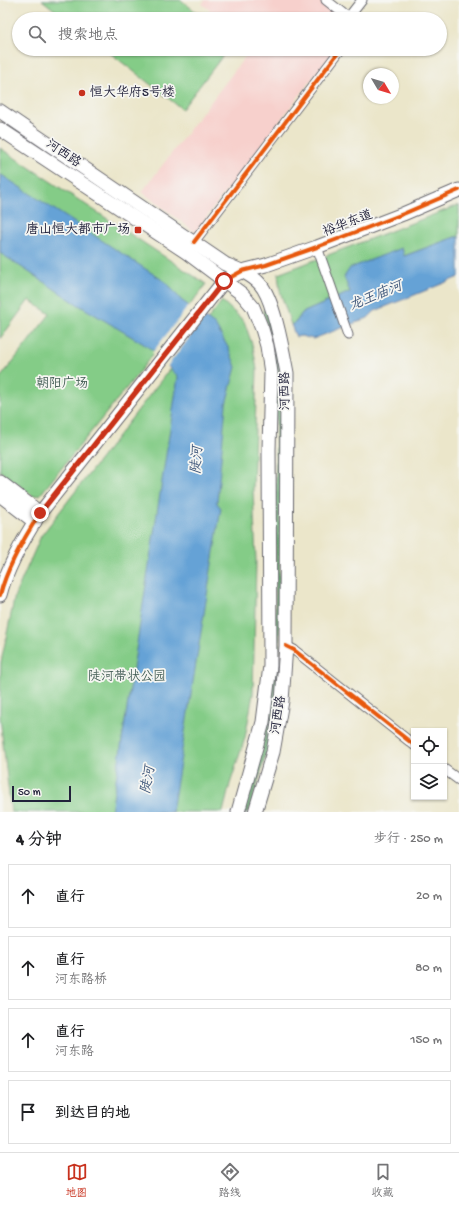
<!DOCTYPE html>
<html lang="zh">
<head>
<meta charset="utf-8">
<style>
	:root { --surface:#fff; --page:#f6f6f6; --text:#202124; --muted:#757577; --line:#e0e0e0; --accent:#c8321e }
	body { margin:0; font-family:"Gochi Hand","LXGW WenKai TC",sans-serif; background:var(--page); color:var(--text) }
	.controls { position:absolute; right:12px; bottom:12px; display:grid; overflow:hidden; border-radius:0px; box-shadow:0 1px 3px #0004 }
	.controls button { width:36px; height:36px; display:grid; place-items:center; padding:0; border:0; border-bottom:1px solid var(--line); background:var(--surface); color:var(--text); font:20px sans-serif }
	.compass { position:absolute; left:363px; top:68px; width:36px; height:36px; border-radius:50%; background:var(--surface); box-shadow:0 1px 3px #0004; rotate:128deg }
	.scale { position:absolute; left:12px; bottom:10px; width:59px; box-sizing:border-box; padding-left:4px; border:2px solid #22223b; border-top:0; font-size:11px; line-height:14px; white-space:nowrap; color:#22223b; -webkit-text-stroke:3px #f6f6f2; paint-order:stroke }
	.stop { position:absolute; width:12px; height:12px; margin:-9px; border:3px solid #c8321e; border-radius:50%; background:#fff }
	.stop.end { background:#c8321e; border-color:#fff; box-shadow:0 1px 4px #0008 }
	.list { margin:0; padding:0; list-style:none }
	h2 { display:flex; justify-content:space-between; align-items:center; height:52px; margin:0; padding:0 16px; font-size:17px }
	h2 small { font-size:13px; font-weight:400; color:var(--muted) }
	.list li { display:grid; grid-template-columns:26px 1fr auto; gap:12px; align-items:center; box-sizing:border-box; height:64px; margin:0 8px 8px; padding:0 8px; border:1px solid var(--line); border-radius:0px }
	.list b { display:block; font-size:15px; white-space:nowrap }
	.list p { margin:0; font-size:13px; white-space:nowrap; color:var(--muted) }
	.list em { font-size:13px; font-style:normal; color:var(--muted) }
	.icon { flex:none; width:22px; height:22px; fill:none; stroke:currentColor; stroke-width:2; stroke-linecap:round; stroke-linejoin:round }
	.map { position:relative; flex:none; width:459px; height:812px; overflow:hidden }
	.search { position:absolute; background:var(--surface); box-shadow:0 1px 3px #0004; left:12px; right:12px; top:12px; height:44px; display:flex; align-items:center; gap:10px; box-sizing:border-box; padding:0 14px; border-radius:22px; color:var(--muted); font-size:15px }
	.sheet { height:340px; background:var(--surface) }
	nav { display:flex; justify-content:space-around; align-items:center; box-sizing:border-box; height:56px; border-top:1px solid var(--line); background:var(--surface); font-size:11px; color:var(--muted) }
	nav a { display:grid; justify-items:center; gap:2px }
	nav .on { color:var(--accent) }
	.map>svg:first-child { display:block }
	.built { fill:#f7d0cc }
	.green { fill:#84cc87; stroke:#537761 }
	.forest { fill:#6bb074; stroke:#466958 }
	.water { fill:#65a2d6; stroke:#446288 }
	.pier { fill:#ebe6ca }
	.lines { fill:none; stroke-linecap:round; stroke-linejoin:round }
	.street-casing { stroke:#68676d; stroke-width:11 }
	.secondary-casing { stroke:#68676d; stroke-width:15 }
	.street { stroke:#fff; stroke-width:9 }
	.secondary { stroke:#fff; stroke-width:13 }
	.cycleway-casing { stroke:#f6f6f2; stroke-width:6 }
	.cycleway { stroke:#e8590c; stroke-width:4 }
	.route { stroke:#c8321e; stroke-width:5 }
	.poi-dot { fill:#c8321e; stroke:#f6f6f2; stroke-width:1.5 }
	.labels { text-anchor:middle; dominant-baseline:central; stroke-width:3.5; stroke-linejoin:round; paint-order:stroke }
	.poi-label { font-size:13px; fill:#22223b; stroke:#f6f6f2; text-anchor:start }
	.street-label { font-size:13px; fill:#22223b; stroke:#f6f6f2 }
	.park-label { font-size:13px; fill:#445e56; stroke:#f6f6f2 }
	.water-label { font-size:14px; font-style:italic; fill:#3d5579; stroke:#f6f6f2 }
</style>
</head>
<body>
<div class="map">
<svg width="459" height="812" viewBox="0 0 459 812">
	<rect width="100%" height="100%" fill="#f6f6f2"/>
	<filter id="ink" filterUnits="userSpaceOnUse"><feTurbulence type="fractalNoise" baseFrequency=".025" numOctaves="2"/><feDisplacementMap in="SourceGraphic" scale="8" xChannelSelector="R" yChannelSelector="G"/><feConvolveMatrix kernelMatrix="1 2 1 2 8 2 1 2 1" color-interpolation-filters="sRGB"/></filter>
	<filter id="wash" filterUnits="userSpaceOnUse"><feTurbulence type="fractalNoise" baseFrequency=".012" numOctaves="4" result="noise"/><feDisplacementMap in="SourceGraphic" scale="16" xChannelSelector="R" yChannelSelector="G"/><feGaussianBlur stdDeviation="0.9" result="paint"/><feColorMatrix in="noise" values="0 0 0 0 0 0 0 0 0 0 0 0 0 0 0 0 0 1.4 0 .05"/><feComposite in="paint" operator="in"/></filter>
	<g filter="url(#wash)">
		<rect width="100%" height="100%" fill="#ebe6ca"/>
		<g class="built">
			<polygon points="205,0 321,0 335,11 335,19 222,19 202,4"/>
			<polygon points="251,49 335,49 195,232 142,192"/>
		</g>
		<g class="green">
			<polygon points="42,0 181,0 205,19 66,19"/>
			<polygon points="105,49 228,49 182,109"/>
			<polygon points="0,148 206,284 137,375 40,495 33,496 0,471 0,378 50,314 29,300 0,339"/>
			<polygon points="459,205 459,237 455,237 404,256 402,248 350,292 302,313 296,322 291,325 280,291 278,274"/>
			<polygon points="222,301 244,321 253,347 257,370 253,489 256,561 253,694 245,738 230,784 223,812 11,812 0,717 0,700 1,662 15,595 41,536"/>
		</g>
		<polygon class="forest" points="264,309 266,309 273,328 281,377 279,681 271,738 249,812 243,812 275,664 276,377 272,341 263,312"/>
		<g class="water">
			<polygon points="0,174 167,283 181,300 215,325 229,349 236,367 226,404 217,503 221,508 172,812 111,812 178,377 154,351 142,343 77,304 0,253"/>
			<polygon points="455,237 459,237 459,277 375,311 368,318 313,339 301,336 296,337 291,325 296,322 302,313 350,292 344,277 350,268 402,248 404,256"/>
		</g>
		<polygon class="pier" points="190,304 206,316 166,368 152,353"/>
	</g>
	<g filter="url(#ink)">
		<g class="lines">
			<defs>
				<g id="street">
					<polyline points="326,0 350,19"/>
					<polyline points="348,18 362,0"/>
					<polyline points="194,242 341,49"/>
					<polyline points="317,247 348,335"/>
					<polyline points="286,646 294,650 414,745"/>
					<polyline points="444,769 459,780"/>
				</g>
				<g id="secondary">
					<path d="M 0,111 L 225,264 C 237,269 251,274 260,284 C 274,299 283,352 287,373 L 286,646 L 282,701 L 273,752 L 255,812"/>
					<polyline points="0,129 186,252 242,294 253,307 262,329 267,346 271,373 269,449 270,666 263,722 238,812"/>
					<polyline points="0,482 40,513"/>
					<polyline points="0,495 35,522"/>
					<path d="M 0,595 C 7,567 24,538 40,513 L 224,281 L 242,271 L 266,265 L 317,247 L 403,214 L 459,190"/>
				</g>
			</defs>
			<use href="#street" class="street-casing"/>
			<use href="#secondary" class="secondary-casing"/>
			<use href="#street" class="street"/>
			<use href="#secondary" class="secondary"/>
			<defs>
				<g id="cycleway">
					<polyline points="194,242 341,49"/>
					<path d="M 0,595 C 7,567 24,538 40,513 L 224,281 L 242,271 L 266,265 L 317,247 L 403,214 L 459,190"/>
					<polyline points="286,646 294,650 414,745"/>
				</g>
			</defs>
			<use href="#cycleway" class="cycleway-casing"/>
			<use href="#cycleway" class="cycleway"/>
		</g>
	</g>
	<g class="lines" filter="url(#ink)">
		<polyline class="route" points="40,513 224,281"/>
	</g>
	<g class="poi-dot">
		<circle cx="82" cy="93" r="4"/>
		<rect x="134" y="226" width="8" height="8" rx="2"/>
	</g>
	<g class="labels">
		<g class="poi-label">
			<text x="90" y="93">恒大华府5号楼</text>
			<text x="130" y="230" text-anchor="end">唐山恒大都市广场</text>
		</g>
		<g class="street-label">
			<text transform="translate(63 154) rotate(34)">河西路</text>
			<text transform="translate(348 224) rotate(-21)">裕华东道</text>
			<text transform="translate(286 391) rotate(-91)">河西路</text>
			<text transform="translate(279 715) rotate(-81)">河西路</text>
		</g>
		<g class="park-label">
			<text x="62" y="384">朝阳广场</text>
			<text x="127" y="677">陡河带状公园</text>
		</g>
		<g class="water-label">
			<text transform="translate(376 297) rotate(-22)">龙王庙河</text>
			<text transform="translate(198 460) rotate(-86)">陡河</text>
			<text transform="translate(149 780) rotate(-80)">陡河</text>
		</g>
	</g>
</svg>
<div class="controls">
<button><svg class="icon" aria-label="locate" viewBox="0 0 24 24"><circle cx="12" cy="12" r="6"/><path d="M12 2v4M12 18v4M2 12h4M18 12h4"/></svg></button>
<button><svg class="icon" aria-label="layers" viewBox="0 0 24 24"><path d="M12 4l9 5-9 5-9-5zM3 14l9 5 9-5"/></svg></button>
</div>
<svg class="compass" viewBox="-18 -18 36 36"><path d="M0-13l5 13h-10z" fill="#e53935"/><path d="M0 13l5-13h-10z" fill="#757577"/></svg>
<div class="scale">50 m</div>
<div class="stop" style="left:224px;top:281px"></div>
<div class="stop end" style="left:40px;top:513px"></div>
<div class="search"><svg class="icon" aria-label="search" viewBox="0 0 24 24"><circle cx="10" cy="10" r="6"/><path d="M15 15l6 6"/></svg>搜索地点</div>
</div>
<section class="sheet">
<h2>4 分钟<small>步行 · 250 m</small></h2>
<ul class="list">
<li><svg class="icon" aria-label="ahead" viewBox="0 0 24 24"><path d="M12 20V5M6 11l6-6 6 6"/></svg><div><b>直行</b></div><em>20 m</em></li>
<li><svg class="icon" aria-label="ahead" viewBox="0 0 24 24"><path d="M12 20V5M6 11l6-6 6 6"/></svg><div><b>直行</b><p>河东路桥</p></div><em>80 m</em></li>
<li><svg class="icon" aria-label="ahead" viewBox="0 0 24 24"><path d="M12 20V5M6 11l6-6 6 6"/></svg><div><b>直行</b><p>河东路</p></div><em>150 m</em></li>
<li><svg class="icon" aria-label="arrive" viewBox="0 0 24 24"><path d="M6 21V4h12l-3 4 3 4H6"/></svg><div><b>到达目的地</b></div></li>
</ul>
</section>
<nav>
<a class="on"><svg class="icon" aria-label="map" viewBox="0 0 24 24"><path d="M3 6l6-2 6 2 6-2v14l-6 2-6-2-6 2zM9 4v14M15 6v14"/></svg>地图</a>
<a><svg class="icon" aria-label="directions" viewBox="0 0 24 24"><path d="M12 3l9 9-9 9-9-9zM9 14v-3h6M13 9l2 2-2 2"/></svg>路线</a>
<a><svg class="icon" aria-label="saved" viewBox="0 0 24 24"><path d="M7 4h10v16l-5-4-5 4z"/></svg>收藏</a>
</nav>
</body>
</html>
